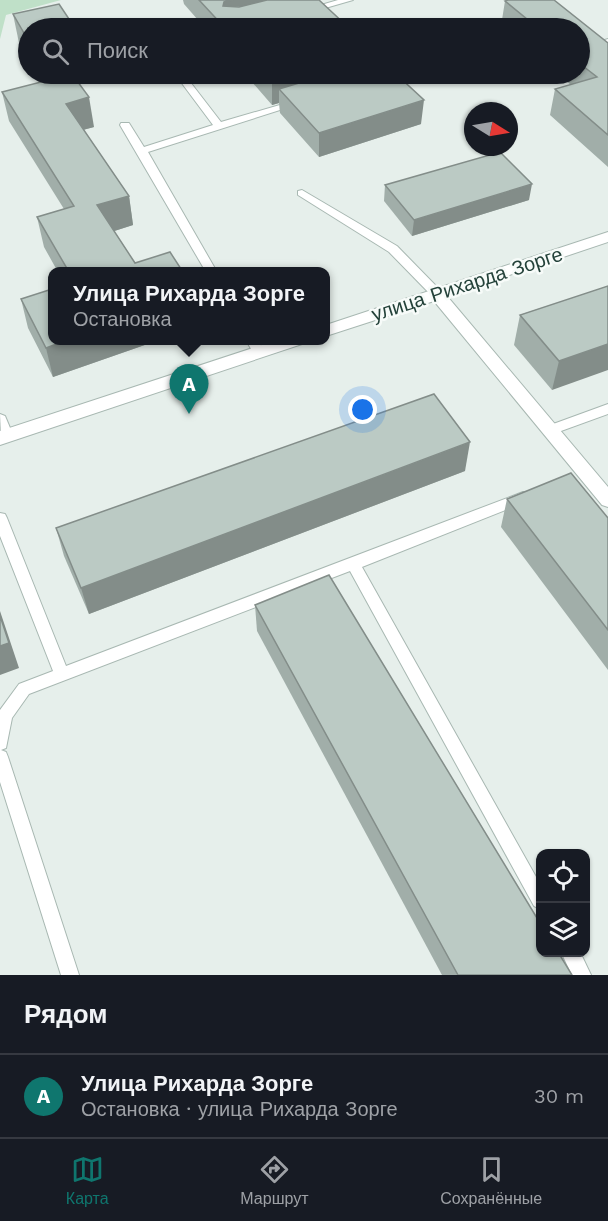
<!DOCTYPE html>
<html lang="ru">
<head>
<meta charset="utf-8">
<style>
	:root { --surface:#171b24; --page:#242831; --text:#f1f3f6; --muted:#9ea1a6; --line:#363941; --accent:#0f766e }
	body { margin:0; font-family:"Work Sans",sans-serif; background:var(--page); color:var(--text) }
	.controls { position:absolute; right:18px; bottom:18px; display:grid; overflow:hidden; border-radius:12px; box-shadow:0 2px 4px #0004 }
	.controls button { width:54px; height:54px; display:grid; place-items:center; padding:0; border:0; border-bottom:2px solid var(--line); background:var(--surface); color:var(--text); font:30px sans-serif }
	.compass { position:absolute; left:464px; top:102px; width:54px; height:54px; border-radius:50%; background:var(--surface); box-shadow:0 2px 4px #0004; rotate:101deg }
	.you { position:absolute; left:363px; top:410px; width:21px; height:21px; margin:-15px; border:4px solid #fff; border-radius:50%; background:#1a73e8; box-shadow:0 0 0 9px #1a73e833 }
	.badge { display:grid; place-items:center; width:39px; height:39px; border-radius:50%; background:var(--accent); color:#fff; font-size:20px; font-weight:700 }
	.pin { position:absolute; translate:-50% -50px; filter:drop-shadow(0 2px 3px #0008) }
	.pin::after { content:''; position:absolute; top:32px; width:21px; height:18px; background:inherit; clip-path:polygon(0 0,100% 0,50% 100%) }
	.popup { position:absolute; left:48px; top:267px; width:282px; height:78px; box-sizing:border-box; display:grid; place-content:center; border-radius:12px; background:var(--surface); filter:drop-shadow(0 2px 4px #0005); font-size:20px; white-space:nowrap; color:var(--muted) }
	.popup b { font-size:22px; color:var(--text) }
	.popup::after { content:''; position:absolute; left:50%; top:100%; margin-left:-12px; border:12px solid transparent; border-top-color:var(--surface) }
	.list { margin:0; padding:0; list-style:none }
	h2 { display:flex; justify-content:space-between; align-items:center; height:78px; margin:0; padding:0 24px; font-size:26px }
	h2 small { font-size:20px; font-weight:400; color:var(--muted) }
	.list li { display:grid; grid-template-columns:39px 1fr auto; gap:18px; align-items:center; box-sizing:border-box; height:84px; padding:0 24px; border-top:2px solid var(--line) }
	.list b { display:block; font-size:22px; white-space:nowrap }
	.list p { margin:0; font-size:20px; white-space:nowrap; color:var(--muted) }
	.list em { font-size:20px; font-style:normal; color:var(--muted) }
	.icon { flex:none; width:33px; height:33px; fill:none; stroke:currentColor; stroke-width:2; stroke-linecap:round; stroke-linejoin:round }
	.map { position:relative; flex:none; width:608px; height:975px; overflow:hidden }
	.search { position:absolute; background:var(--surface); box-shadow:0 2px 4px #0004; left:18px; right:18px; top:18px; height:66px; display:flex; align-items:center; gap:15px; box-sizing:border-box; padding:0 21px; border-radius:33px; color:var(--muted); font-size:22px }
	.sheet { height:162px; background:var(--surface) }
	nav { display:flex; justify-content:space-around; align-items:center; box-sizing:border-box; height:84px; border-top:2px solid var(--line); background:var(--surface); font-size:16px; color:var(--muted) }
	nav a { display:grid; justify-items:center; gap:3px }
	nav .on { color:var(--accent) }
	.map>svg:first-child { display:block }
	.green { fill:#bfe0c8 }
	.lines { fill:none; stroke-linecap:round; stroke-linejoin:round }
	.service-casing { stroke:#a8b8b2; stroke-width:2 }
	.minor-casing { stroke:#a8b8b2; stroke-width:2 }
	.service { fill:#fff; fill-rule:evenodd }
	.minor { fill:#fff; fill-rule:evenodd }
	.wall { fill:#a1aea9 }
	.shaded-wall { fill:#838d89 }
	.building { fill:#bbcac4; stroke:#838d89; stroke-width:1.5 }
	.labels { text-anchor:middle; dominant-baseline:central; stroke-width:5; stroke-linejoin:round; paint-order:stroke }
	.street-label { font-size:20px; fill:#24423a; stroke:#f7fbf9 }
</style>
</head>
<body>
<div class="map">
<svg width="608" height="975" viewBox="0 0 608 975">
	<rect width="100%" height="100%" fill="#e6efeb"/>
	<polygon class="green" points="0,0 61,0 6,15 0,39"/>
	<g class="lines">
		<defs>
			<g id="service">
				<polygon points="338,0 353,0 308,13 304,10"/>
				<polygon points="608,39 608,45 598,47 608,55 608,63 586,46"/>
				<polygon points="175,74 184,74 221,122 297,100 302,103 148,152 217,272 206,272 120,125 121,123 129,123 144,147 213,125"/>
				<polygon points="302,190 397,246 441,291 443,294 441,297 433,297 389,252 298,195 298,191"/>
				<polygon points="246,340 258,340 265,353 263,356 255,356"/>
				<polygon points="608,404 608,414 550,435 544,430 545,427"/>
				<polygon points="0,414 5,416 13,435 12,438 7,440 1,435"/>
				<polygon points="523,492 528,493 530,497 528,501 362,567 540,884 540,909 534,906 350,571 29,694 12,718 6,748 1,750 6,752 8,757 79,975 61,975 0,782 0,710 19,684 53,671 0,536 0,513 5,514 7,518 66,666"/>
				<polygon points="561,952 580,952 591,975 572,975"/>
			</g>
			<g id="minor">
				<polygon points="608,232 608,242 447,296 608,487 608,507 602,505 434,301 326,336 326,325"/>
				<polygon points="277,340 304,340 302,344 0,445 0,431"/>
			</g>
		</defs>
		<use href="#service" class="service-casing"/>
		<use href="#minor" class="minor-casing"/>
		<use href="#service" class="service"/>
		<use href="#minor" class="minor"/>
	</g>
	<g class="wall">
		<polygon points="183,0 319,0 349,28 205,28 184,4"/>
		<polygon points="508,0 554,0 608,43 608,167 550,115 555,89 571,85 557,74 579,74 579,28 505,28 501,26 505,1"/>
		<polygon points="13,14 28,28 28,59 19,43"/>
		<polygon points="245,74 396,74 421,124 319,157 280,113 279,103 272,105"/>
		<polygon points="2,92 94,127 83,130 129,196 133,225 114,231 135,263 183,272 58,272 44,247 37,217 64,209 9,121"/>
		<polygon points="385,185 529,200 412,236 384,201"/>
		<polygon points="608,286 552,390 514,345 520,315"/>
		<polygon points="21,299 52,340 159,340 53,377 28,328"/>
		<polygon points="465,471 89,614 64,556 56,528"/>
		<polygon points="507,499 608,518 608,670 501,527"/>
		<polygon points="255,605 572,975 442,975 257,631"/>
	</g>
	<g class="shaded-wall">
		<polygon points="233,0 302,0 302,7 223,6 224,2"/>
		<polygon points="39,74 51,74 39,76"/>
		<polygon points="296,74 337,74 279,89 279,103 272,105 272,80"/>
		<polygon points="89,97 94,127 71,133 66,104"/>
		<polygon points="424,100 421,124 319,157 319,133"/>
		<polygon points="532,184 529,200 412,236 414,220"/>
		<polygon points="129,196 133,225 102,235 97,205"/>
		<polygon points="67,340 159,340 53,377 46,348"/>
		<polygon points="608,344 608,370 552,390 559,361"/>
		<polygon points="470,442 465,471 89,614 81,588"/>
		<polygon points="0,611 19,668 0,675"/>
	</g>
	<g class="building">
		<polygon points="199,0 233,0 224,2 223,6 239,7 267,0 319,0 349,28 225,28"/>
		<polygon points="508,0 554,0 608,43 608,135 555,89 597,77 579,63 579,28 538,28 505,1"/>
		<polygon points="59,4 75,28 28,28 28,40 13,14"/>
		<polygon points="72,74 89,97 66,104 129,196 97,205 135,263 170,252 183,272 69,272 37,217 74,206 2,92"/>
		<polygon points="265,74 296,74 272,80"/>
		<polygon points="329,74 396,74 424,100 319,133 279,89"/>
		<polygon points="500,152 532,184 414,220 385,185"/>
		<polygon points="608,286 608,344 559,361 520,315"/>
		<polygon points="52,289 52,340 67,340 46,348 21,299"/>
		<polygon points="434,394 470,442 81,588 56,528"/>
		<polygon points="571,473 608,518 608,630 507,499"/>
		<polygon points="329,575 540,923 540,952 558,952 572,975 458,975 255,605"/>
		<polygon points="0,616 9,643 0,646"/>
	</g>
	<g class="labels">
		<g class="street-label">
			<text transform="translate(467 284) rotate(-18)">улица Рихарда Зорге</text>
		</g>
	</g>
</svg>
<div class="controls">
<button><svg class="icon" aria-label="locate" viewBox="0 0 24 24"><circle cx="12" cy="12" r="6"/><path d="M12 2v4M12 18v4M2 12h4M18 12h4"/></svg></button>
<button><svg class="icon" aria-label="layers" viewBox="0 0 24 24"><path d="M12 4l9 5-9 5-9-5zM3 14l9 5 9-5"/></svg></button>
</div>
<svg class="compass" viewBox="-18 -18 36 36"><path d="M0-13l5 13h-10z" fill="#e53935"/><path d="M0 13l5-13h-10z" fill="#9ea1a6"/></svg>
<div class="you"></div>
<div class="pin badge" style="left:189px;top:414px">A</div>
<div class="popup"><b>Улица Рихарда Зорге</b>Остановка</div>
<div class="search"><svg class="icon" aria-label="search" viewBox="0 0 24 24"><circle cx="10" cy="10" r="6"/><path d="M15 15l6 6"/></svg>Поиск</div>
</div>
<section class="sheet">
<h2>Рядом<small></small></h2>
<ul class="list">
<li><span class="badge">A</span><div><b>Улица Рихарда Зорге</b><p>Остановка · улица Рихарда Зорге</p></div><em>30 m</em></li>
</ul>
</section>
<nav>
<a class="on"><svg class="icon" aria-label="map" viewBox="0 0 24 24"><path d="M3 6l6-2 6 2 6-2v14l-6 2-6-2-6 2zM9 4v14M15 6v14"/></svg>Карта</a>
<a><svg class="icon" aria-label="directions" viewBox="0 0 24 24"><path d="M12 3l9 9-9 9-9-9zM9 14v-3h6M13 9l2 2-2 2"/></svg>Маршрут</a>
<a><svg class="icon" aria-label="saved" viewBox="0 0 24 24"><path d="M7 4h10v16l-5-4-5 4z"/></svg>Сохранённые</a>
</nav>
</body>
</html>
